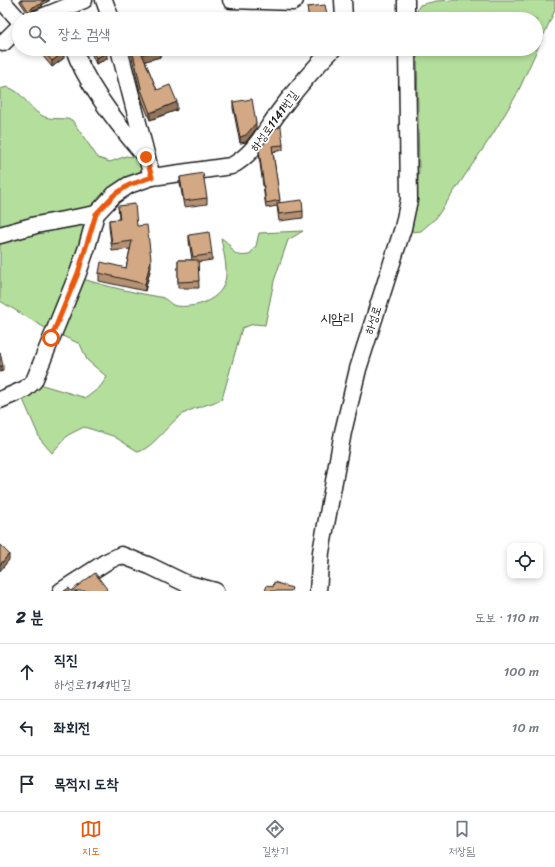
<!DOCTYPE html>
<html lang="ko">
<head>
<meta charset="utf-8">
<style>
	:root { --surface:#fff; --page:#f2f2f3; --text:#1f2937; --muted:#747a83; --line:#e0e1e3; --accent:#ea580c }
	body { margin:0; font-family:Sriracha,"Poor Story",sans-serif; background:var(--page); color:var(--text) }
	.controls { position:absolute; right:12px; bottom:12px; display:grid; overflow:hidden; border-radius:8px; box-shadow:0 2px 6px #0003 }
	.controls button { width:36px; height:36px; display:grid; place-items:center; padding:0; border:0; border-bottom:1px solid var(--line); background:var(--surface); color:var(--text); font:20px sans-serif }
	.stop { position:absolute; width:12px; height:12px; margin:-9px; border:3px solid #ea580c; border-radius:50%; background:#fff }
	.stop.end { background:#ea580c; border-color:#fff; box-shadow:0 1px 4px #0008 }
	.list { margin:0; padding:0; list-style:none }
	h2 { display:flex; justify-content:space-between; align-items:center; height:52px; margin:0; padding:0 16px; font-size:17px }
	h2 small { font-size:13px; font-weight:400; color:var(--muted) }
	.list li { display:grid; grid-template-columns:26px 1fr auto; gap:12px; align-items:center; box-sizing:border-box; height:56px; padding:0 16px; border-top:1px solid var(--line) }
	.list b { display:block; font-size:15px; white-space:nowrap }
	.list p { margin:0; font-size:13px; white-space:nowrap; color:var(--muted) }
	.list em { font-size:13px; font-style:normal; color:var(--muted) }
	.icon { flex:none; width:22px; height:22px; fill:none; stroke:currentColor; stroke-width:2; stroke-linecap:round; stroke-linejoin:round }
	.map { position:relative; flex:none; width:555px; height:591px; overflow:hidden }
	.search { position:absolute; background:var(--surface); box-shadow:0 2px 6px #0003; left:12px; right:12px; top:12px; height:44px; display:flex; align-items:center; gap:10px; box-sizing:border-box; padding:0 14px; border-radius:22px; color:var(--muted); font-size:15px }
	.sheet { height:220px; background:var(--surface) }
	nav { display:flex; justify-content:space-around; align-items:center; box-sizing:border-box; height:56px; border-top:1px solid var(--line); background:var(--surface); font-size:11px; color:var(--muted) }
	nav a { display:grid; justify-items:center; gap:2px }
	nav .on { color:var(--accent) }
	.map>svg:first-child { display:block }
	.green { fill:#b3de9c; stroke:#687d5c }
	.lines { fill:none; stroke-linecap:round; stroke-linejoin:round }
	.minor-casing { stroke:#1c1c1c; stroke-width:19 }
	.minor { stroke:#fff; stroke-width:16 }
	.wall { fill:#b59072; stroke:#1c1c1c }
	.shaded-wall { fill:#94765c; stroke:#1c1c1c }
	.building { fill:#d3a884; stroke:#1c1c1c }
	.route { stroke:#ea580c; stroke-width:5 }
	.labels { text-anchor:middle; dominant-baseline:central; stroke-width:3.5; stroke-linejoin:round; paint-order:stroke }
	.street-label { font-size:12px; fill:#1c1c1c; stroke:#fff }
	.quarter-label { font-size:14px; fill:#1c1c1c; stroke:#fff }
</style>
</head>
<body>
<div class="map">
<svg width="555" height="591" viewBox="0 0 555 591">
	<rect width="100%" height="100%" fill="#fff"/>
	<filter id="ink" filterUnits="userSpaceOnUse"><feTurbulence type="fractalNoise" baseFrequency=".025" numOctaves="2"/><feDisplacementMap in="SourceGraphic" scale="8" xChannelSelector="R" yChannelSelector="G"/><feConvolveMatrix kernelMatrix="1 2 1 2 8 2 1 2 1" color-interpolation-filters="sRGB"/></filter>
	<g filter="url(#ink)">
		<g class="green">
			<polygon points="452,0 555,0 555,10 517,94 493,134 436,218 421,231 413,232 411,228 419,171 417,49 536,49 536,19 417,19 417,10 420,5 436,1"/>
			<path d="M 7,87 C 24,92 27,107 41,115 C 50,121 62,117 72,120 L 98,158 L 110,162 L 126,156 L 140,158 L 144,175 L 115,186 L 71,275 C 100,285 130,292 160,297 C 167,298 170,305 176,306 C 184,307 195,306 203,303 C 235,290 226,266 221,238 C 236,246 228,258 249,255 L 256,246 L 259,233 L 303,231 L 288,240 L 274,281 L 265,325 L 254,324 L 242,328 L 222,399 C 208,406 191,407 179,417 C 165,428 155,445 139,452 L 113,436 L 84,427 L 68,435 L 52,453 L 40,439 L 22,397 L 39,384 L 86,398 L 100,387 L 107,377 L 87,360 L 80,344 L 45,328 L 0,301 L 0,89 Z"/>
		</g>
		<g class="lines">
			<defs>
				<g id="minor">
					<polyline points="1,0 19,20"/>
					<polyline points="104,0 111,19"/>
					<polyline points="231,0 293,2 295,0"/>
					<polyline points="343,0 344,19"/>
					<polyline points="406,0 406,19"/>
					<polyline points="37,19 84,0"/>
					<polyline points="3,43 19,27"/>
					<path d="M 74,49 C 86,85 119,126 144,155"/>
					<polyline points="119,49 152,177"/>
					<polyline points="0,235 36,225 96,214"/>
					<path d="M 0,400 L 25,389 L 34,381 L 78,273 L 87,247 L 96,214 L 114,195 L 129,185 L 152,177 L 231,166 C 255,154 265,130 281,109 C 297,88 314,68 333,49"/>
					<polyline points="61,591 106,562 121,555 150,566 185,583 215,591"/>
					<polyline points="318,591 321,552 343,432 358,369 403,228 409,200 407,49"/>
				</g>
			</defs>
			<use href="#minor" class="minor-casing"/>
			<use href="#minor" class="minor"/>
		</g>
		<g class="wall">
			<polygon points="20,0 50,0 42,5 42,7 33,10 29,15 20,2"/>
			<polygon points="37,49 62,49 64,58 52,67"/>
			<polygon points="84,49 105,49 107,59 96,64 91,53 87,55"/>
			<polygon points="130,49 160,49 160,57 145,61 157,90 177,110 150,120 142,100"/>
			<polygon points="233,102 256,129 246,142 240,143 233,108"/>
			<polygon points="276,128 283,145 283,150 273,152 280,203 303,211 303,218 279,221 277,206 266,208 259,156 259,150"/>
			<polygon points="180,177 207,198 207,204 184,207 180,183"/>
			<polygon points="118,206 137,226 151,267 145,291 99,281 99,273 126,268 130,249 112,251 109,227 109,220 119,219"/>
			<polygon points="189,235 212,254 212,260 198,262 199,288 178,288 178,260 192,260 189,241"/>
		</g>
		<g class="shaded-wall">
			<polygon points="45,0 50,0 42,5 42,7 33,10 29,15 29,12 33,7"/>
			<polygon points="87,49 91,49 91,53 87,55"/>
			<polygon points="160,50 160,57 142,62 142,54"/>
			<polygon points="64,52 64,58 52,67 52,61"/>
			<polygon points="107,53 107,59 96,64 96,58"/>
			<polygon points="177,102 177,110 150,120 150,113"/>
			<polygon points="256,123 256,129 246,142 240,143 240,137"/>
			<polygon points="151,259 151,267 145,291 145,284"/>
			<polygon points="0,366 3,366 3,371 0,372"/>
			<polygon points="9,554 9,560 0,571 0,565"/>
		</g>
		<g class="building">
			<polygon points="21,0 45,0 41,2 42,4 33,7 29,12"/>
			<polygon points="325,5 328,19 309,19 307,7"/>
			<polygon points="54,16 56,19 46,19"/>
			<polygon points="42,49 62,49 64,52 52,61"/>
			<polygon points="92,49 105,49 107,53 96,58"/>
			<polygon points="132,49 160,49 160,50 142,54 157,90 170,85 177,102 150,113 142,92"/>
			<polygon points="252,99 256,123 246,135 240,137 233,102"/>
			<polygon points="281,127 283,145 272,146 280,200 266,203 259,150 276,128"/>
			<polygon points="203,173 207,198 184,201 180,177"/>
			<polygon points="302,200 303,211 279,214 277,203"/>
			<polygon points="135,204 137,226 147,225 151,259 145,284 99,273 101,262 126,268 132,241 112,244 109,220 120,219 118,206"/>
			<polygon points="209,232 212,254 193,257 189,235"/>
			<polygon points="178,260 198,260 199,281 178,282"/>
			<polygon points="0,352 3,366 0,366"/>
			<polygon points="0,545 9,554 0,565"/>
			<polygon points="95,573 107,589 105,591 64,591 69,588 71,591"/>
			<polygon points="274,582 292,588 291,591 265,591 267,585 273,587"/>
		</g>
	</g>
	<g class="lines" filter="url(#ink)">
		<polyline class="route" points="51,338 78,273 96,214 114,195 129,185 152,177 146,157"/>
	</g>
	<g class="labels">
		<g class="street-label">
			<text transform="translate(274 121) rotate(-54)">하성로1141번길</text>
			<text transform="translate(373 320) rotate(-72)">하성로</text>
		</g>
		<g class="quarter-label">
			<text x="337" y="318">시암리</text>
		</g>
	</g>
</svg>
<div class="controls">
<button><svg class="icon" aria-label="locate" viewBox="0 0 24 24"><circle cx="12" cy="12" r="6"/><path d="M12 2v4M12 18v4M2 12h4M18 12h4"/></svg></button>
</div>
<div class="stop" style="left:51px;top:338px"></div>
<div class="stop end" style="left:146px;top:157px"></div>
<div class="search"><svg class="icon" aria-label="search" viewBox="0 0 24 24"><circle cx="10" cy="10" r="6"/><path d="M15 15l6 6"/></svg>장소 검색</div>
</div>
<section class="sheet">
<h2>2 분<small>도보 · 110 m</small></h2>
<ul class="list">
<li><svg class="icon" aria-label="ahead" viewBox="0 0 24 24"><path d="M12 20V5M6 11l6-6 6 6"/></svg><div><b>직진</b><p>하성로1141번길</p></div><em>100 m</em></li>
<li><svg class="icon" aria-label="left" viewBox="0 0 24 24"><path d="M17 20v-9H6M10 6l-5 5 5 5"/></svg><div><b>좌회전</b></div><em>10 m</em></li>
<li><svg class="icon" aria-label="arrive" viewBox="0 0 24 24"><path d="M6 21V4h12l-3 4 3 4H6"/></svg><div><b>목적지 도착</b></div></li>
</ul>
</section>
<nav>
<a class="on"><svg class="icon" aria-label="map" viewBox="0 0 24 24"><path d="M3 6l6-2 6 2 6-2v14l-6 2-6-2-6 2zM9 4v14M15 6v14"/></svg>지도</a>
<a><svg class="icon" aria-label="directions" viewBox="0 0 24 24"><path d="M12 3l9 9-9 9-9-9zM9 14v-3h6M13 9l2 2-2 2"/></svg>길찾기</a>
<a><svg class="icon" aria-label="saved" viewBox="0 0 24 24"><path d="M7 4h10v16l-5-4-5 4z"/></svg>저장됨</a>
</nav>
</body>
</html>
